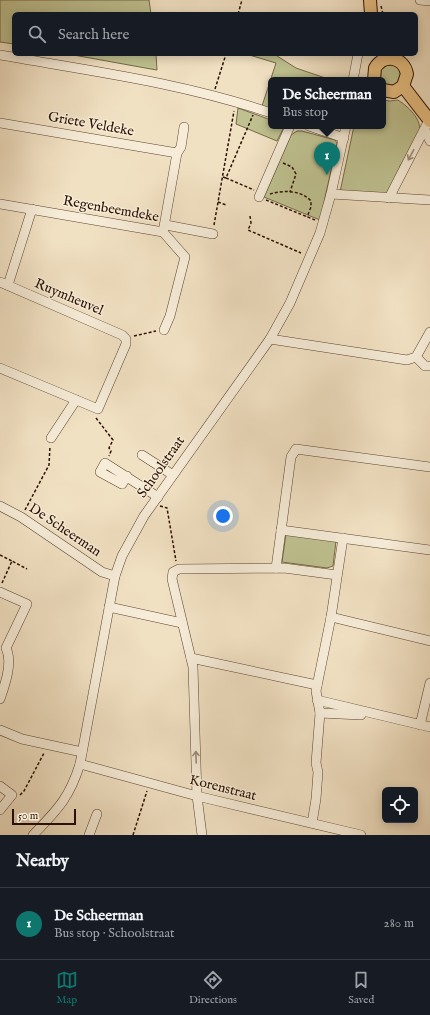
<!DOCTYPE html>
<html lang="en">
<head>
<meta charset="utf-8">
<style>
	:root { --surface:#171b24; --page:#20242c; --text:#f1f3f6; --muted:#9ea1a6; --line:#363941; --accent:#0f766e }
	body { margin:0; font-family:"IM FELL English",serif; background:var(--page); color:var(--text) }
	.controls { position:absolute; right:12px; bottom:12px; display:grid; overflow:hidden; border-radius:6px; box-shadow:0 2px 10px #0003 }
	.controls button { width:36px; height:36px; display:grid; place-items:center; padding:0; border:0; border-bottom:1px solid var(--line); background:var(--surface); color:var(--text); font:20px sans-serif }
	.scale { position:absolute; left:12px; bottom:10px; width:64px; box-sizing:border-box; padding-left:4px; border:2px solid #2c1000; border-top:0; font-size:11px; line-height:14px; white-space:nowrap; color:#2c1000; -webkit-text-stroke:3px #f6ecd8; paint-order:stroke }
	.you { position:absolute; left:223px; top:516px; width:14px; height:14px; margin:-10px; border:3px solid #fff; border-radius:50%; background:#1a73e8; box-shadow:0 0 0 6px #1a73e833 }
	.badge { display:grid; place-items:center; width:26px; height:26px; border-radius:50%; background:var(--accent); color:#fff; font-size:13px; font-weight:700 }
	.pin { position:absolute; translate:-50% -33px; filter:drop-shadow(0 1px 2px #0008) }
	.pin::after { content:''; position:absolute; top:21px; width:14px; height:12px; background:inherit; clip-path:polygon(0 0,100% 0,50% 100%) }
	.popup { position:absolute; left:268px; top:77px; width:118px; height:52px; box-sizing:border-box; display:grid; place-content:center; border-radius:6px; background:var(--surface); filter:drop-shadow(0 1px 3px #0005); font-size:13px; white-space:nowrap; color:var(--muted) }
	.popup b { font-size:15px; color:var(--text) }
	.popup::after { content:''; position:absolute; left:50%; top:100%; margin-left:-8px; border:8px solid transparent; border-top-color:var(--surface) }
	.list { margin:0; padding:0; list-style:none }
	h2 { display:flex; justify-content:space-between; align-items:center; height:52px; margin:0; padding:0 16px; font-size:17px }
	h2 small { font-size:13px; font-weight:400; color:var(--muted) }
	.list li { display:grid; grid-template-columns:26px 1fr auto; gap:12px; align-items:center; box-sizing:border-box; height:72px; padding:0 16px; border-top:1px solid var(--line) }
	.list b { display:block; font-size:15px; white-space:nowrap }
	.list p { margin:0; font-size:13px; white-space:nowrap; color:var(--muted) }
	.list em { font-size:13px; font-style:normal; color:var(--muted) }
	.icon { flex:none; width:22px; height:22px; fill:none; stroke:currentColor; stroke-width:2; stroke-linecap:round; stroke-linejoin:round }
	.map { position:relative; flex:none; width:430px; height:835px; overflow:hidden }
	.search { position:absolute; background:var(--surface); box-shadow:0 2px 10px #0003; left:12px; right:12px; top:12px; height:44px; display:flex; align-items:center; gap:10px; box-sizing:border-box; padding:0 14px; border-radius:6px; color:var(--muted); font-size:15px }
	.sheet { height:124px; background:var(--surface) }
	nav { display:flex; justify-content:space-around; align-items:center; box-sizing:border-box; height:56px; border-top:1px solid var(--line); background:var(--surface); font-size:11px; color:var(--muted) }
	nav a { display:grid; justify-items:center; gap:2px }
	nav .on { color:var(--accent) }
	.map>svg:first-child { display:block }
	.green { fill:#bfc190; stroke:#766848 }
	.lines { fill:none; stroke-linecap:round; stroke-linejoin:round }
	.minor-casing { stroke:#5d4431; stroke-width:10 }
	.major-casing { stroke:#2c1000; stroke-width:14 }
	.path { stroke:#2c1000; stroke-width:1.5; stroke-dasharray:3 2; stroke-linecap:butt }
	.minor { stroke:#f6ecd8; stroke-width:9 }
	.major { stroke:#e8c082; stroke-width:12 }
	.oneway { stroke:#9b8977 }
	.labels { text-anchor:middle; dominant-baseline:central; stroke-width:3; stroke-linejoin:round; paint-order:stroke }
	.street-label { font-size:14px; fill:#2c1000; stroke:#f6ecd8 }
</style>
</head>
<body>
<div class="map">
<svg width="430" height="835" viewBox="0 0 430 835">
	<rect width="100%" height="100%" fill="#f1e1c3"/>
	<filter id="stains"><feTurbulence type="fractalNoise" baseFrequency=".005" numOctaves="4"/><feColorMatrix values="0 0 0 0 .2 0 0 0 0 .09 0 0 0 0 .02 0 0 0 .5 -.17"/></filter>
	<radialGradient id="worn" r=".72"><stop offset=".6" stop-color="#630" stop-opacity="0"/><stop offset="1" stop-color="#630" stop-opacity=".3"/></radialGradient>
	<g class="green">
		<polygon points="0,0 149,0 151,14 14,14 14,44 0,42"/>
		<polygon points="68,54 156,54 157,70 151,69"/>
		<polygon points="246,54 274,54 296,68 331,80 271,80 271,109 262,106 276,63"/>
		<polygon points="388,64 398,67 401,74 399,82 393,86 383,84 383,80 380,80 379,71"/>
		<path d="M 383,100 L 390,101 L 398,100 C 410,108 424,121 419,137 L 400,166 L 398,176 L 385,195 L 340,192 L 354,126 L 383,126 Z"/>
		<polygon points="238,108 271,120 271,126 281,126 283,129 277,141 236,124"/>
		<polygon points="297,131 302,131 335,140 337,143 320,220 264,197 291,135"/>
		<polygon points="286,534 336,541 333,566 327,568 282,562"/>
	</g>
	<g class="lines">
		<defs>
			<g id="minor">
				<polyline points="420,0 430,1"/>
				<path d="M 0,55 C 91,71 183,83 271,113"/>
				<polyline points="353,80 358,54"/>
				<polyline points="0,123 177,153 163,232"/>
				<polyline points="309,126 344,138"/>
				<polyline points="425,130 430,141"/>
				<polyline points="177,153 181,147 184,127"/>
				<polyline points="331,194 430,200"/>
				<polyline points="259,197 290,126"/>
				<polyline points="389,198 429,120"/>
				<polyline points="0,204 163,232 185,257 170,316 164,330"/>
				<polyline points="166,225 213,234"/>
				<polyline points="0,282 122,335 126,339 126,344 98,409 0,368"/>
				<polyline points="8,285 32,209"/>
				<polyline points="270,339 407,360 416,357 430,332"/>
				<polyline points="416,357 425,366 430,366"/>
				<polyline points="51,438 76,400"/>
				<polyline points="142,455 173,475"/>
				<polyline points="127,476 122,484 100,472 105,463 158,497"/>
				<polyline points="0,506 21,517 102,572 115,576"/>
				<polyline points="281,530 430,550"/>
				<polyline points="276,568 291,457 296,449 430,467"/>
				<path d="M 0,592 L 27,604 L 6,648 C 13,662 5,685 0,699"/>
				<polyline points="109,607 182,623"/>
				<polyline points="331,617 430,641"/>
				<polyline points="191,658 317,685"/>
				<polyline points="317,700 430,727"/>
				<polyline points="320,713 361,715"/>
				<polyline points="420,725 430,683"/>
				<polyline points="0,730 22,739 82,752"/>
				<polyline points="80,764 197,796 361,835"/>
				<polyline points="0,786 12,795 0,810"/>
				<polyline points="312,823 316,799 318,772 316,763 320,713 316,691 331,617 343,538"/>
				<path d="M 33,835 C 57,810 69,799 80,764 L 115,576 L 122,556 L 144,516 L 270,339 L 290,303 L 320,233 L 331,194 L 346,126"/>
				<polyline points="89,835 97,814"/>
				<polyline points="202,835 197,796 193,667 172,579 173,572 179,569 284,568 337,575"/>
			</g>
			<g id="major">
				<polyline points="370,0 371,14"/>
				<path d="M 374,80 L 375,68 C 384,53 404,57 407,74 L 403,86 L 394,92 L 383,90"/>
				<polyline points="403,86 430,121"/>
			</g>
		</defs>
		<use href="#minor" class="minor-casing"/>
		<use href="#major" class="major-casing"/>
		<g class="path">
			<polyline points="381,6 383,14"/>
			<polyline points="238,14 242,0"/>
			<polyline points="215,89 226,54"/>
			<polyline points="283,163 292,167 296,174 290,192"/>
			<polyline points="223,177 226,178 253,115"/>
			<polyline points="226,178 254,190"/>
			<path d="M 270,194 C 283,190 301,190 311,201 L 311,207 L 307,217"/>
			<polyline points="266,200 315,220"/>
			<polyline points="218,202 226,205"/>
			<polyline points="250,216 251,223 248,230 301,253"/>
			<polyline points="214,225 234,111"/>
			<polyline points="134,336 156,331"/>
			<polyline points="96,418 113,440 109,448 111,451 109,456"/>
			<polyline points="160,506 167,508 176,561"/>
			<polyline points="25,510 49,465 50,446"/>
			<polyline points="0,555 12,561"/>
			<polyline points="2,583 12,561 27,569"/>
			<polyline points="20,795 24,791 44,753"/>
			<polyline points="133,835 147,791"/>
		</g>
		<use href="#minor" class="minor"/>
		<use href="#major" class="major"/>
	</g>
	<defs><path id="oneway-shaft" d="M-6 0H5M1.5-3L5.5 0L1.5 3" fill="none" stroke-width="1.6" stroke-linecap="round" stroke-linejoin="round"/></defs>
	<g class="oneway">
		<use href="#oneway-shaft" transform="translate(411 155) rotate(118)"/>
		<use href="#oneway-shaft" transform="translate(196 757) rotate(-92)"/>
	</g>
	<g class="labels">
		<g class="street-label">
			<text transform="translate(91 124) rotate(10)">Griete Veldeke</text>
			<text transform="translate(111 209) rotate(10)">Regenbeemdeke</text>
			<text transform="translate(69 297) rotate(23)">Ruymheuvel</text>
			<text transform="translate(161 467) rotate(-55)">Schoolstraat</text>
			<text transform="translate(65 530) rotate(34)">De Scheerman</text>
			<text transform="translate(223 788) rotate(14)">Korenstraat</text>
		</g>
	</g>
	<rect width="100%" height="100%" filter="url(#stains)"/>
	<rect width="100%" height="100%" fill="url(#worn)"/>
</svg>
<div class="controls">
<button><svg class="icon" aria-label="locate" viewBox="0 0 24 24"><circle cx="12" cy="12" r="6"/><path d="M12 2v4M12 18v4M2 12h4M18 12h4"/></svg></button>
</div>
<div class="scale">50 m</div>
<div class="you"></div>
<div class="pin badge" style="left:327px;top:175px">1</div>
<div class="popup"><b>De Scheerman</b>Bus stop</div>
<div class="search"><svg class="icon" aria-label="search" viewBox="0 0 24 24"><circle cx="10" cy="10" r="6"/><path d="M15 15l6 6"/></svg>Search here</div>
</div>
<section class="sheet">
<h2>Nearby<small></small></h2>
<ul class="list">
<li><span class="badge">1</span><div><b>De Scheerman</b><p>Bus stop · Schoolstraat</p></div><em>280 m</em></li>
</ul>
</section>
<nav>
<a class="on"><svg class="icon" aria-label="map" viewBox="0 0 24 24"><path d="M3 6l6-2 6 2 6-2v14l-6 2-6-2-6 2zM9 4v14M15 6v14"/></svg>Map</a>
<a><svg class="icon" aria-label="directions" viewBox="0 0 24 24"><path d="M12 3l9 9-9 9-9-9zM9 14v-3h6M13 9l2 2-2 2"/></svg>Directions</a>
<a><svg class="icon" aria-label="saved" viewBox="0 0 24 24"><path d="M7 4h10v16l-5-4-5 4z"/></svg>Saved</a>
</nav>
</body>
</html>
